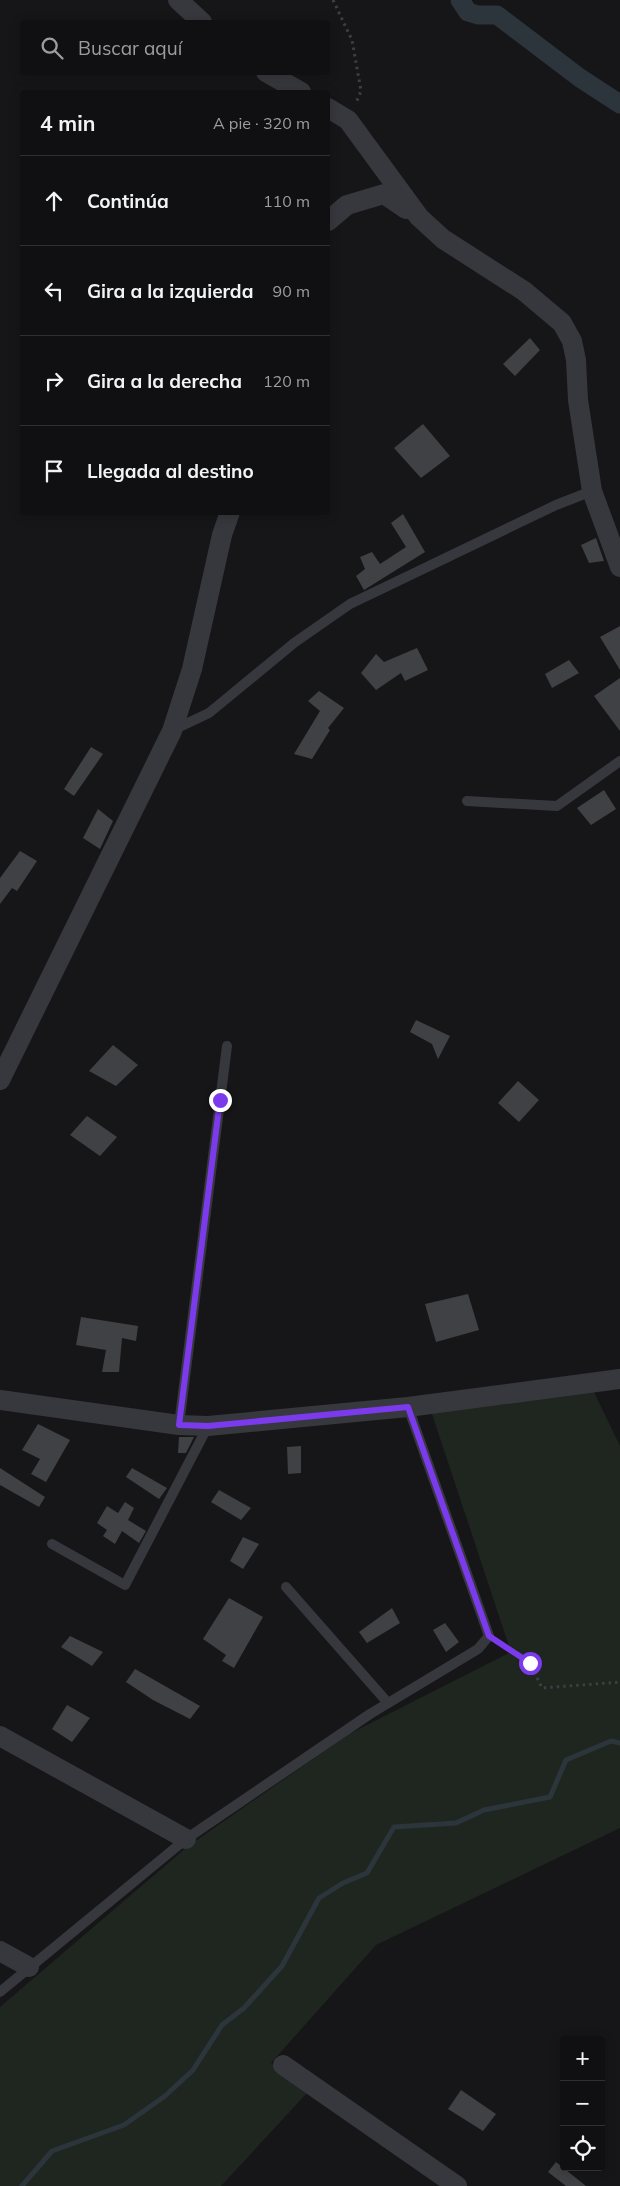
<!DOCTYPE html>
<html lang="es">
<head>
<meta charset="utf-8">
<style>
	:root { --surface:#101012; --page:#1e1e20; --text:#f1f3f6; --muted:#9c9d9f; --line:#303032 }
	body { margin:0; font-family:Mulish,sans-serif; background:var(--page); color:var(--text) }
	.controls { position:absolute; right:15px; bottom:15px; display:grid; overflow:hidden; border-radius:5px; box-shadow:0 2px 12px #0003 }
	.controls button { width:45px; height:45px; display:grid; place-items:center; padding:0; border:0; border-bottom:1px solid var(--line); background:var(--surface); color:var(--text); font:25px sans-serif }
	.stop { position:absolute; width:15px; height:15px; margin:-11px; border:4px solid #7c3aed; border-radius:50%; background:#fff }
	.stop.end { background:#7c3aed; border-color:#fff; box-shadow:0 1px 5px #0008 }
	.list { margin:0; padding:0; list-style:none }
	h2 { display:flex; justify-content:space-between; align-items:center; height:65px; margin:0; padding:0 20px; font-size:21px }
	h2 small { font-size:16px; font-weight:400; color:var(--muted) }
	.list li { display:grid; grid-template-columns:32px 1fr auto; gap:15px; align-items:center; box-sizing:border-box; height:90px; padding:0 20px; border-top:1px solid var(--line) }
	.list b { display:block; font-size:19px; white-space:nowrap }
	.list em { font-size:16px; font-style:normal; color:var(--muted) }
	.icon { flex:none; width:28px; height:28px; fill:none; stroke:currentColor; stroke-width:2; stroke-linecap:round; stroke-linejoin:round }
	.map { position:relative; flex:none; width:620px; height:2186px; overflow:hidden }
	.search { position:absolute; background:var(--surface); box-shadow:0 2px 12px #0003; left:20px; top:20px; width:310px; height:55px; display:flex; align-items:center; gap:12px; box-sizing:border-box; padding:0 18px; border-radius:5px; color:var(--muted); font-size:19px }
	.panel { position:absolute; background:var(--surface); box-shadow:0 2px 12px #0003; left:20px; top:90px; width:310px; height:425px; border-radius:5px }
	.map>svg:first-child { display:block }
	.green { fill:#1e261f }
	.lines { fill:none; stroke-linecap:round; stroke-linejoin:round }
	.stream { stroke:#2c353c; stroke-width:5 }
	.canal { stroke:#2c353c; stroke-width:19 }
	.building { fill:#404145 }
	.path { stroke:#3d3f44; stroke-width:3; stroke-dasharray:2.5 4; stroke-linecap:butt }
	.lane { stroke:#37383d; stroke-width:10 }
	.street { stroke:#37383d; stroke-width:20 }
	.route { stroke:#7c3aed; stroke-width:6 }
</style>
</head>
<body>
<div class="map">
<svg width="620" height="2186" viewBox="0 0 620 2186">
	<rect width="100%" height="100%" fill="#161618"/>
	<polygon class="green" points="592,1388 620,1446 620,1828 376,1945 271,2063 307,2093 221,2186 0,2186 0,2007 187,1847 349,1734 511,1652 431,1411"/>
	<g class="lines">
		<polyline class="stream" points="22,2186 52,2151 124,2125 165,2096 193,2070 222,2025 244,2008 282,1966 319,1898 343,1883 367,1873 394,1827 456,1823 484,1810 550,1797 566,1760 611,1741 620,1743"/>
		<polyline class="canal" points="460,0 468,12 478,15 497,15 580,78 620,104"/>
	</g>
	<g class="building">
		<polygon points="530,338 540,350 515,376 503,364"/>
		<polygon points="423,424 450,456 421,478 394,448"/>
		<polygon points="403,514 425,552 364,590 356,576 365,569 360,557 372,552 380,564 406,547 391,523"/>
		<polygon points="596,538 604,561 589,563 581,545"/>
		<polygon points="620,626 620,670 600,637"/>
		<polygon points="417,648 428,670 405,681 401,673 376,690 361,673 376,654 384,662"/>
		<polygon points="569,660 579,673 552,688 545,674"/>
		<polygon points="620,678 620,731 594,696"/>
		<polygon points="319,691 344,708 328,728 330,730 312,759 294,754 320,711 308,701"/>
		<polygon points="91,747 103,754 74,796 64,789"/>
		<polygon points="604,790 616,809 591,825 577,808"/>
		<polygon points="98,809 113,821 100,849 83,838"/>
		<polygon points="20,851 37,861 17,891 12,888 0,904 0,878"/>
		<polygon points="416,1020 450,1036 438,1059 432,1044 410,1032"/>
		<polygon points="113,1045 138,1065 116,1086 89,1071"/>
		<polygon points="518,1081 539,1100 519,1122 498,1103"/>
		<polygon points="87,1116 117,1137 100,1156 70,1135"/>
		<polygon points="468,1294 479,1330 436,1342 425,1304"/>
		<polygon points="81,1317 138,1326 136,1341 122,1338 119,1372 102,1372 106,1350 76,1345"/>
		<polygon points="38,1424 70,1440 46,1482 31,1474 40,1459 22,1450"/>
		<polygon points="179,1437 194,1437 186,1453 178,1453"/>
		<polygon points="301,1446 301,1473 288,1474 287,1447"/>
		<polygon points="0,1468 45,1497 39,1507 0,1485"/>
		<polygon points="132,1468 167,1488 159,1499 126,1477"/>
		<polygon points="219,1490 251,1508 241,1520 211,1502"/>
		<polygon points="125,1502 134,1508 128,1520 146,1531 139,1543 122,1531 115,1544 103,1536 107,1530 97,1523 107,1506 118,1513"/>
		<polygon points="243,1537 259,1544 243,1569 230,1561"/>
		<polygon points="229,1598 263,1617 234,1668 222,1661 226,1655 203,1639"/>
		<polygon points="392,1608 400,1623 367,1643 359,1632"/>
		<polygon points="445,1623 459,1642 446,1652 433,1630"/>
		<polygon points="70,1636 103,1652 92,1666 61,1647"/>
		<polygon points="135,1669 200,1706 190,1719 153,1700 126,1682"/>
		<polygon points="67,1705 90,1718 72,1742 52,1729"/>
		<polygon points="461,2090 496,2114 483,2131 448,2109"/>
		<polygon points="556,2162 586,2186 566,2186 548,2172"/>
	</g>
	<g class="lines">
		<g class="path">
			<polyline points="333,0 352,40 361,91 356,103"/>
			<polyline points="500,1644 530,1663 542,1688 620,1682"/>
		</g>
		<g class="lane">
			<polyline points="173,730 209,713 294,643 350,604 556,505 592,491"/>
			<polyline points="467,801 557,806 620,761"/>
			<polyline points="179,1425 227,1046"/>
			<polyline points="52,1544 125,1585 208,1426"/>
			<polyline points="286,1587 388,1703"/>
			<polyline points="0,1992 186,1839 370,1714 478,1649 489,1636 408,1407"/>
		</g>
		<g class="street">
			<polyline points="178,0 202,22"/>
			<polyline points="266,72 301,92"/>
			<polyline points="328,108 348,120 419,217 443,239 524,291 562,323 572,341 576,360 578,400 592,491 620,567"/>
			<polyline points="328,221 347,205 384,194 406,209"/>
			<polyline points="0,1080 172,731 192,669 222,535 230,512"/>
			<polyline points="0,1400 179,1425 208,1426 408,1407 620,1379"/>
			<polyline points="0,1736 186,1839"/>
			<polyline points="0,1951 29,1967"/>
			<polyline points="283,2065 457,2186"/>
		</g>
	</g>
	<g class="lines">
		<polyline class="route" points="220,1100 179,1425 208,1426 408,1407 489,1636 530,1663"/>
	</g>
</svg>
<div class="controls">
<button>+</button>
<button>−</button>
<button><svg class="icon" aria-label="locate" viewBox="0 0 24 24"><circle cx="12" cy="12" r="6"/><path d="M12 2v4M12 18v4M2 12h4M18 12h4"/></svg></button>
</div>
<div class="stop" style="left:530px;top:1663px"></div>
<div class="stop end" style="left:220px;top:1100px"></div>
<div class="search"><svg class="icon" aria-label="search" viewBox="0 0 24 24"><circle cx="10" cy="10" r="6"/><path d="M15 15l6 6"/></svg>Buscar aquí</div>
<section class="panel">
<h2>4 min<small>A pie · 320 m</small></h2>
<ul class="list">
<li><svg class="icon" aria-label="ahead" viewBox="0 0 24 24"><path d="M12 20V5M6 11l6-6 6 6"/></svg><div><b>Continúa</b></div><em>110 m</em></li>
<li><svg class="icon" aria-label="left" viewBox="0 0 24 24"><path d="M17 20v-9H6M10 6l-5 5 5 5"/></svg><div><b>Gira a la izquierda</b></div><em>90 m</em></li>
<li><svg class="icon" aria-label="right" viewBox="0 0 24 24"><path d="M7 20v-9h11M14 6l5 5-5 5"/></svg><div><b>Gira a la derecha</b></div><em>120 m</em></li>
<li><svg class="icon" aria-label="arrive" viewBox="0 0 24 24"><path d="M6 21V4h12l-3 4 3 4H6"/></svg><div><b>Llegada al destino</b></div></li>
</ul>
</section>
</div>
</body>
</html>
